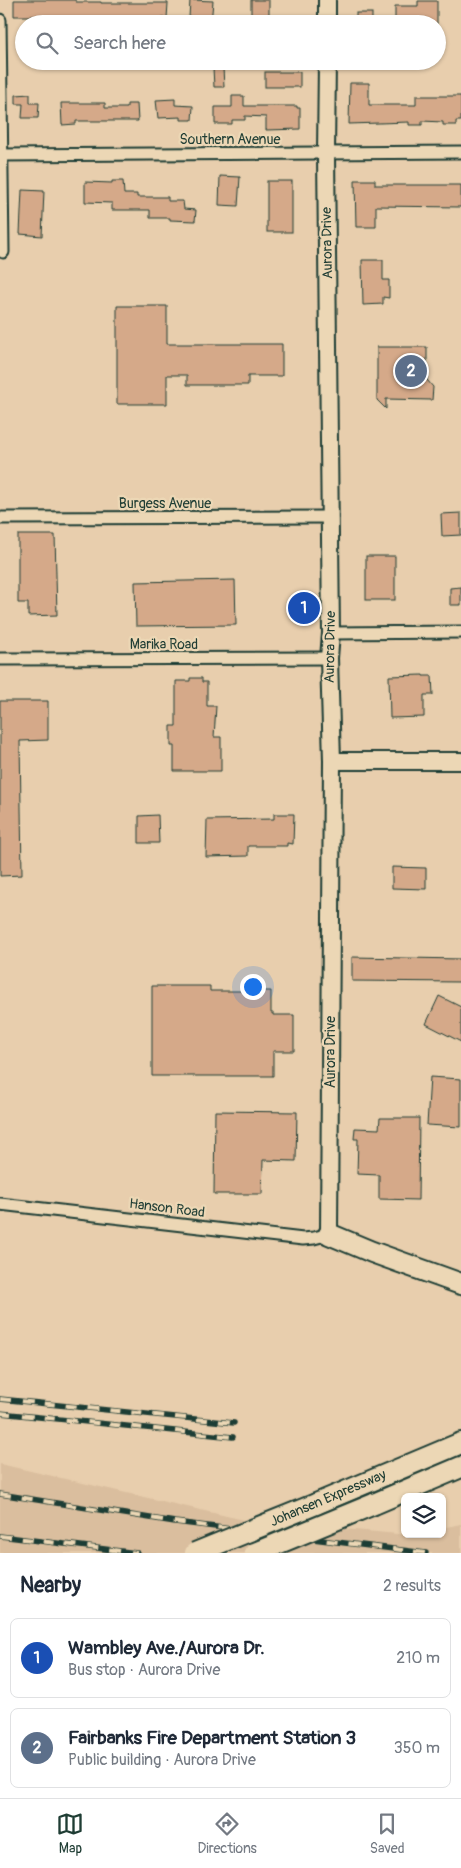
<!DOCTYPE html>
<html lang="en">
<head>
<meta charset="utf-8">
<style>
	:root { --surface:#fff; --page:#f6f6f7; --text:#1f2937; --muted:#747a83; --line:#e0e1e3; --accent:#1f3d34 }
	body { margin:0; font-family:Pangolin,sans-serif; background:var(--page); color:var(--text) }
	.controls { position:absolute; right:15px; bottom:15px; display:grid; overflow:hidden; border-radius:8px; box-shadow:0 1px 4px #0004 }
	.controls button { width:45px; height:45px; display:grid; place-items:center; padding:0; border:0; border-bottom:1px solid var(--line); background:var(--surface); color:var(--text); font:25px sans-serif }
	.you { position:absolute; left:252px; top:986px; width:18px; height:18px; margin:-12px; border:4px solid #fff; border-radius:50%; background:#1a73e8; box-shadow:0 0 0 8px #1a73e833 }
	.badge { display:grid; place-items:center; width:32px; height:32px; border-radius:50%; background:var(--accent); color:#fff; font-size:16px; font-weight:700 }
	.pin { position:absolute; translate:-50% -50%; border:2px solid #fff; box-shadow:0 1px 5px #0006 }
	.list { margin:0; padding:0; list-style:none }
	h2 { display:flex; justify-content:space-between; align-items:center; height:65px; margin:0; padding:0 20px; font-size:21px }
	h2 small { font-size:16px; font-weight:400; color:var(--muted) }
	.list li { display:grid; grid-template-columns:32px 1fr auto; gap:15px; align-items:center; box-sizing:border-box; height:80px; margin:0 10px 10px; padding:0 10px; border:1px solid var(--line); border-radius:8px }
	.list b { display:block; font-size:19px; white-space:nowrap }
	.list p { margin:0; font-size:16px; white-space:nowrap; color:var(--muted) }
	.list em { font-size:16px; font-style:normal; color:var(--muted) }
	.icon { flex:none; width:28px; height:28px; fill:none; stroke:currentColor; stroke-width:2; stroke-linecap:round; stroke-linejoin:round }
	.map { position:relative; flex:none; width:461px; height:1553px; overflow:hidden }
	.search { position:absolute; background:var(--surface); box-shadow:0 1px 4px #0004; left:15px; right:15px; top:15px; height:55px; display:flex; align-items:center; gap:12px; box-sizing:border-box; padding:0 18px; border-radius:28px; color:var(--muted); font-size:19px }
	.sheet { height:245px; background:var(--surface) }
	nav { display:flex; justify-content:space-around; align-items:center; box-sizing:border-box; height:70px; border-top:1px solid var(--line); background:var(--surface); font-size:14px; color:var(--muted) }
	nav a { display:grid; justify-items:center; gap:2px }
	nav .on { color:var(--accent) }
	.map>svg:first-child { display:block }
	.built { fill:#dabe9e }
	.building { fill:#d5a989; stroke:#1f3d34 }
	.lines { fill:none; stroke-linecap:round; stroke-linejoin:round }
	.street-casing { stroke:#1f3d34; stroke-width:15 }
	.secondary-casing { stroke:#1f3d34; stroke-width:20 }
	.highway-casing { stroke:#1f3d34; stroke-width:24 }
	.street { stroke:#ecd7b5; stroke-width:11 }
	.secondary { stroke:#ecd7b5; stroke-width:16 }
	.highway { stroke:#ecd7b5; stroke-width:20 }
	.rail-casing { stroke:#1f3d34; stroke-width:5.5 }
	.rail { stroke:#ecd7b5; stroke-width:4; stroke-dasharray:11; stroke-linecap:butt }
	.highway-bridge-casing { stroke:#1f3d34; stroke-width:24; stroke-linecap:butt }
	.highway-bridge { stroke:#ecd7b5; stroke-width:20 }
	.labels { text-anchor:middle; dominant-baseline:central; stroke-width:4.5; stroke-linejoin:round; paint-order:stroke }
	.street-label { font-size:14px; fill:#1f3d34; stroke:#ecd7b5 }
</style>
</head>
<body>
<div class="map">
<svg width="461" height="1553" viewBox="0 0 461 1553">
	<rect width="100%" height="100%" fill="#e8cead"/>
	<filter id="ink" filterUnits="userSpaceOnUse"><feTurbulence type="fractalNoise" baseFrequency=".02" numOctaves="2"/><feDisplacementMap in="SourceGraphic" scale="10" xChannelSelector="R" yChannelSelector="G"/><feConvolveMatrix kernelMatrix="1 2 1 2 8 2 1 2 1" color-interpolation-filters="sRGB"/></filter>
	<g filter="url(#ink)">
		<polygon class="built" points="0,1464 244,1520 409,1535 442,1534 442,1528 461,1524 461,1553 0,1553"/>
		<g class="building">
			<polygon points="14,0 75,0 76,2 101,2 101,3 168,3 167,18 144,18 144,24 101,24 101,20 50,20 50,16 14,16"/>
			<polygon points="190,0 213,1 211,24 200,24 200,18 189,18"/>
			<rect x="251" y="0" width="18" height="20"/>
			<polygon points="418,1 437,1 437,24 395,24 395,6 418,6"/>
			<rect x="356" y="13" width="16" height="11"/>
			<polygon points="213,68 223,68 224,87 214,87"/>
			<rect x="265" y="72" width="35" height="15"/>
			<polygon points="350,83 369,83 369,105 416,105 416,96 461,96 461,121 456,121 456,125 443,125 443,122 422,121 422,125 409,125 409,122 349,124"/>
			<polygon points="30,94 30,103 39,103 38,118 22,118 23,104 16,104 16,95"/>
			<polygon points="232,96 244,96 244,106 297,106 297,108 300,108 300,129 266,130 266,117 245,116 245,120 232,120 232,124 215,124 215,107 232,107"/>
			<polygon points="175,99 175,105 193,106 192,120 181,120 181,117 158,118 156,100"/>
			<polygon points="61,103 105,103 105,108 127,108 127,104 137,104 138,121 76,121 76,124 62,125"/>
			<polygon points="220,176 240,177 238,206 219,205"/>
			<polygon points="355,180 375,180 375,185 461,185 461,207 376,206 376,227 356,227"/>
			<polygon points="112,181 123,181 124,194 137,194 137,197 168,197 168,201 183,201 184,209 196,210 195,221 170,220 170,218 150,218 150,210 112,210 112,203 85,202 85,182 112,183"/>
			<rect x="267" y="181" width="25" height="51"/>
			<polygon points="22,190 44,191 42,236 20,234"/>
			<polygon points="362,260 383,260 383,280 389,280 389,298 383,297 383,304 363,305"/>
			<polygon points="117,306 167,306 167,344 282,344 282,376 248,376 248,385 187,385 187,375 167,375 167,404 117,404"/>
			<polygon points="377,347 427,347 427,380 433,387 432,400 386,399 386,409 377,400"/>
			<polygon points="461,513 461,535 442,536 441,514"/>
			<polygon points="18,535 55,535 57,615 28,616 28,603 18,603"/>
			<rect x="366" y="556" width="29" height="44"/>
			<polygon points="235,580 236,625 136,626 135,582"/>
			<polygon points="461,587 461,605 450,605 450,588"/>
			<polygon points="423,675 423,676 432,676 433,695 424,695 424,717 390,718 389,676"/>
			<polygon points="190,678 202,678 202,682 207,682 207,706 216,706 214,737 221,737 221,771 174,771 174,746 171,746 171,726 176,726 176,681 190,681"/>
			<polygon points="0,701 48,701 48,740 20,741 22,875 0,876"/>
			<polygon points="274,814 294,814 293,844 287,843 287,846 248,846 248,856 206,857 207,820 274,819"/>
			<polygon points="158,815 159,843 139,843 139,816"/>
			<polygon points="392,867 426,868 426,889 392,888"/>
			<polygon points="352,957 461,959 461,982 352,981"/>
			<polygon points="152,986 210,986 210,991 271,991 271,1013 273,1013 273,1015 294,1015 294,1051 273,1051 273,1076 152,1076"/>
			<polygon points="439,996 461,1007 461,1042 426,1024"/>
			<polygon points="430,1077 461,1079 461,1127 427,1125"/>
			<polygon points="215,1111 297,1112 296,1161 263,1160 262,1194 214,1194"/>
			<polygon points="380,1118 419,1118 418,1200 379,1199 379,1175 357,1174 358,1139 354,1139 355,1128 379,1129"/>
		</g>
		<g class="lines">
			<defs>
				<g id="street">
					<polyline points="0,20 3,252"/>
					<polyline points="0,155 461,152"/>
					<polyline points="0,518 330,517"/>
					<polyline points="331,633 461,632"/>
					<polyline points="0,659 329,658"/>
					<polyline points="0,1204 303,1239 314,1238 329,1234"/>
				</g>
				<g id="secondary">
					<polyline points="327,24 327,0"/>
					<polyline points="327,61 326,154 331,633 329,658 332,761 329,1234"/>
					<polyline points="332,761 461,761"/>
				</g>
				<g id="highway">
					<polyline points="329,1234 372,1252 461,1284"/>
					<polyline points="316,1504 461,1443"/>
					<polyline points="374,1504 461,1467"/>
				</g>
			</defs>
			<use href="#street" class="street-casing"/>
			<use href="#secondary" class="secondary-casing"/>
			<use href="#highway" class="highway-casing"/>
			<use href="#street" class="street"/>
			<use href="#secondary" class="secondary"/>
			<use href="#highway" class="highway"/>
			<defs>
				<g id="rail">
					<polyline points="0,1399 234,1423"/>
					<polyline points="0,1413 233,1437"/>
					<polyline points="0,1494 175,1522 426,1553"/>
					<polyline points="0,1536 137,1553"/>
				</g>
			</defs>
			<use href="#rail" class="rail-casing"/>
			<use href="#rail" class="rail"/>
			<defs>
				<g id="highway-bridge">
					<polyline points="195,1553 316,1504"/>
					<polyline points="255,1553 374,1504"/>
				</g>
			</defs>
			<use href="#highway-bridge" class="highway-bridge-casing"/>
			<use href="#highway-bridge" class="highway-bridge"/>
		</g>
	</g>
	<g class="labels">
		<g class="street-label">
			<text x="230" y="139">Southern Avenue</text>
			<text transform="translate(327 243) rotate(-91)">Aurora Drive</text>
			<text x="165" y="503">Burgess Avenue</text>
			<text x="164" y="644">Marika Road</text>
			<text transform="translate(330 647) rotate(-89)">Aurora Drive</text>
			<text transform="translate(330 1052) rotate(-90)">Aurora Drive</text>
			<text transform="translate(167 1208) rotate(7)">Hanson Road</text>
			<text transform="translate(328 1498) rotate(-23)">Johansen Expressway</text>
		</g>
	</g>
</svg>
<div class="controls">
<button><svg class="icon" aria-label="layers" viewBox="0 0 24 24"><path d="M12 4l9 5-9 5-9-5zM3 14l9 5 9-5"/></svg></button>
</div>
<div class="you"></div>
<div class="pin badge" style="left:304px;top:608px;background:#1a4fb4">1</div>
<div class="pin badge" style="left:411px;top:371px;background:#5c6f8a">2</div>
<div class="search"><svg class="icon" aria-label="search" viewBox="0 0 24 24"><circle cx="10" cy="10" r="6"/><path d="M15 15l6 6"/></svg>Search here</div>
</div>
<section class="sheet">
<h2>Nearby<small>2 results</small></h2>
<ul class="list">
<li><span class="badge" style="background:#1a4fb4">1</span><div><b>Wambley Ave./Aurora Dr.</b><p>Bus stop · Aurora Drive</p></div><em>210 m</em></li>
<li><span class="badge" style="background:#5c6f8a">2</span><div><b>Fairbanks Fire Department Station 3</b><p>Public building · Aurora Drive</p></div><em>350 m</em></li>
</ul>
</section>
<nav>
<a class="on"><svg class="icon" aria-label="map" viewBox="0 0 24 24"><path d="M3 6l6-2 6 2 6-2v14l-6 2-6-2-6 2zM9 4v14M15 6v14"/></svg>Map</a>
<a><svg class="icon" aria-label="directions" viewBox="0 0 24 24"><path d="M12 3l9 9-9 9-9-9zM9 14v-3h6M13 9l2 2-2 2"/></svg>Directions</a>
<a><svg class="icon" aria-label="saved" viewBox="0 0 24 24"><path d="M7 4h10v16l-5-4-5 4z"/></svg>Saved</a>
</nav>
</body>
</html>
